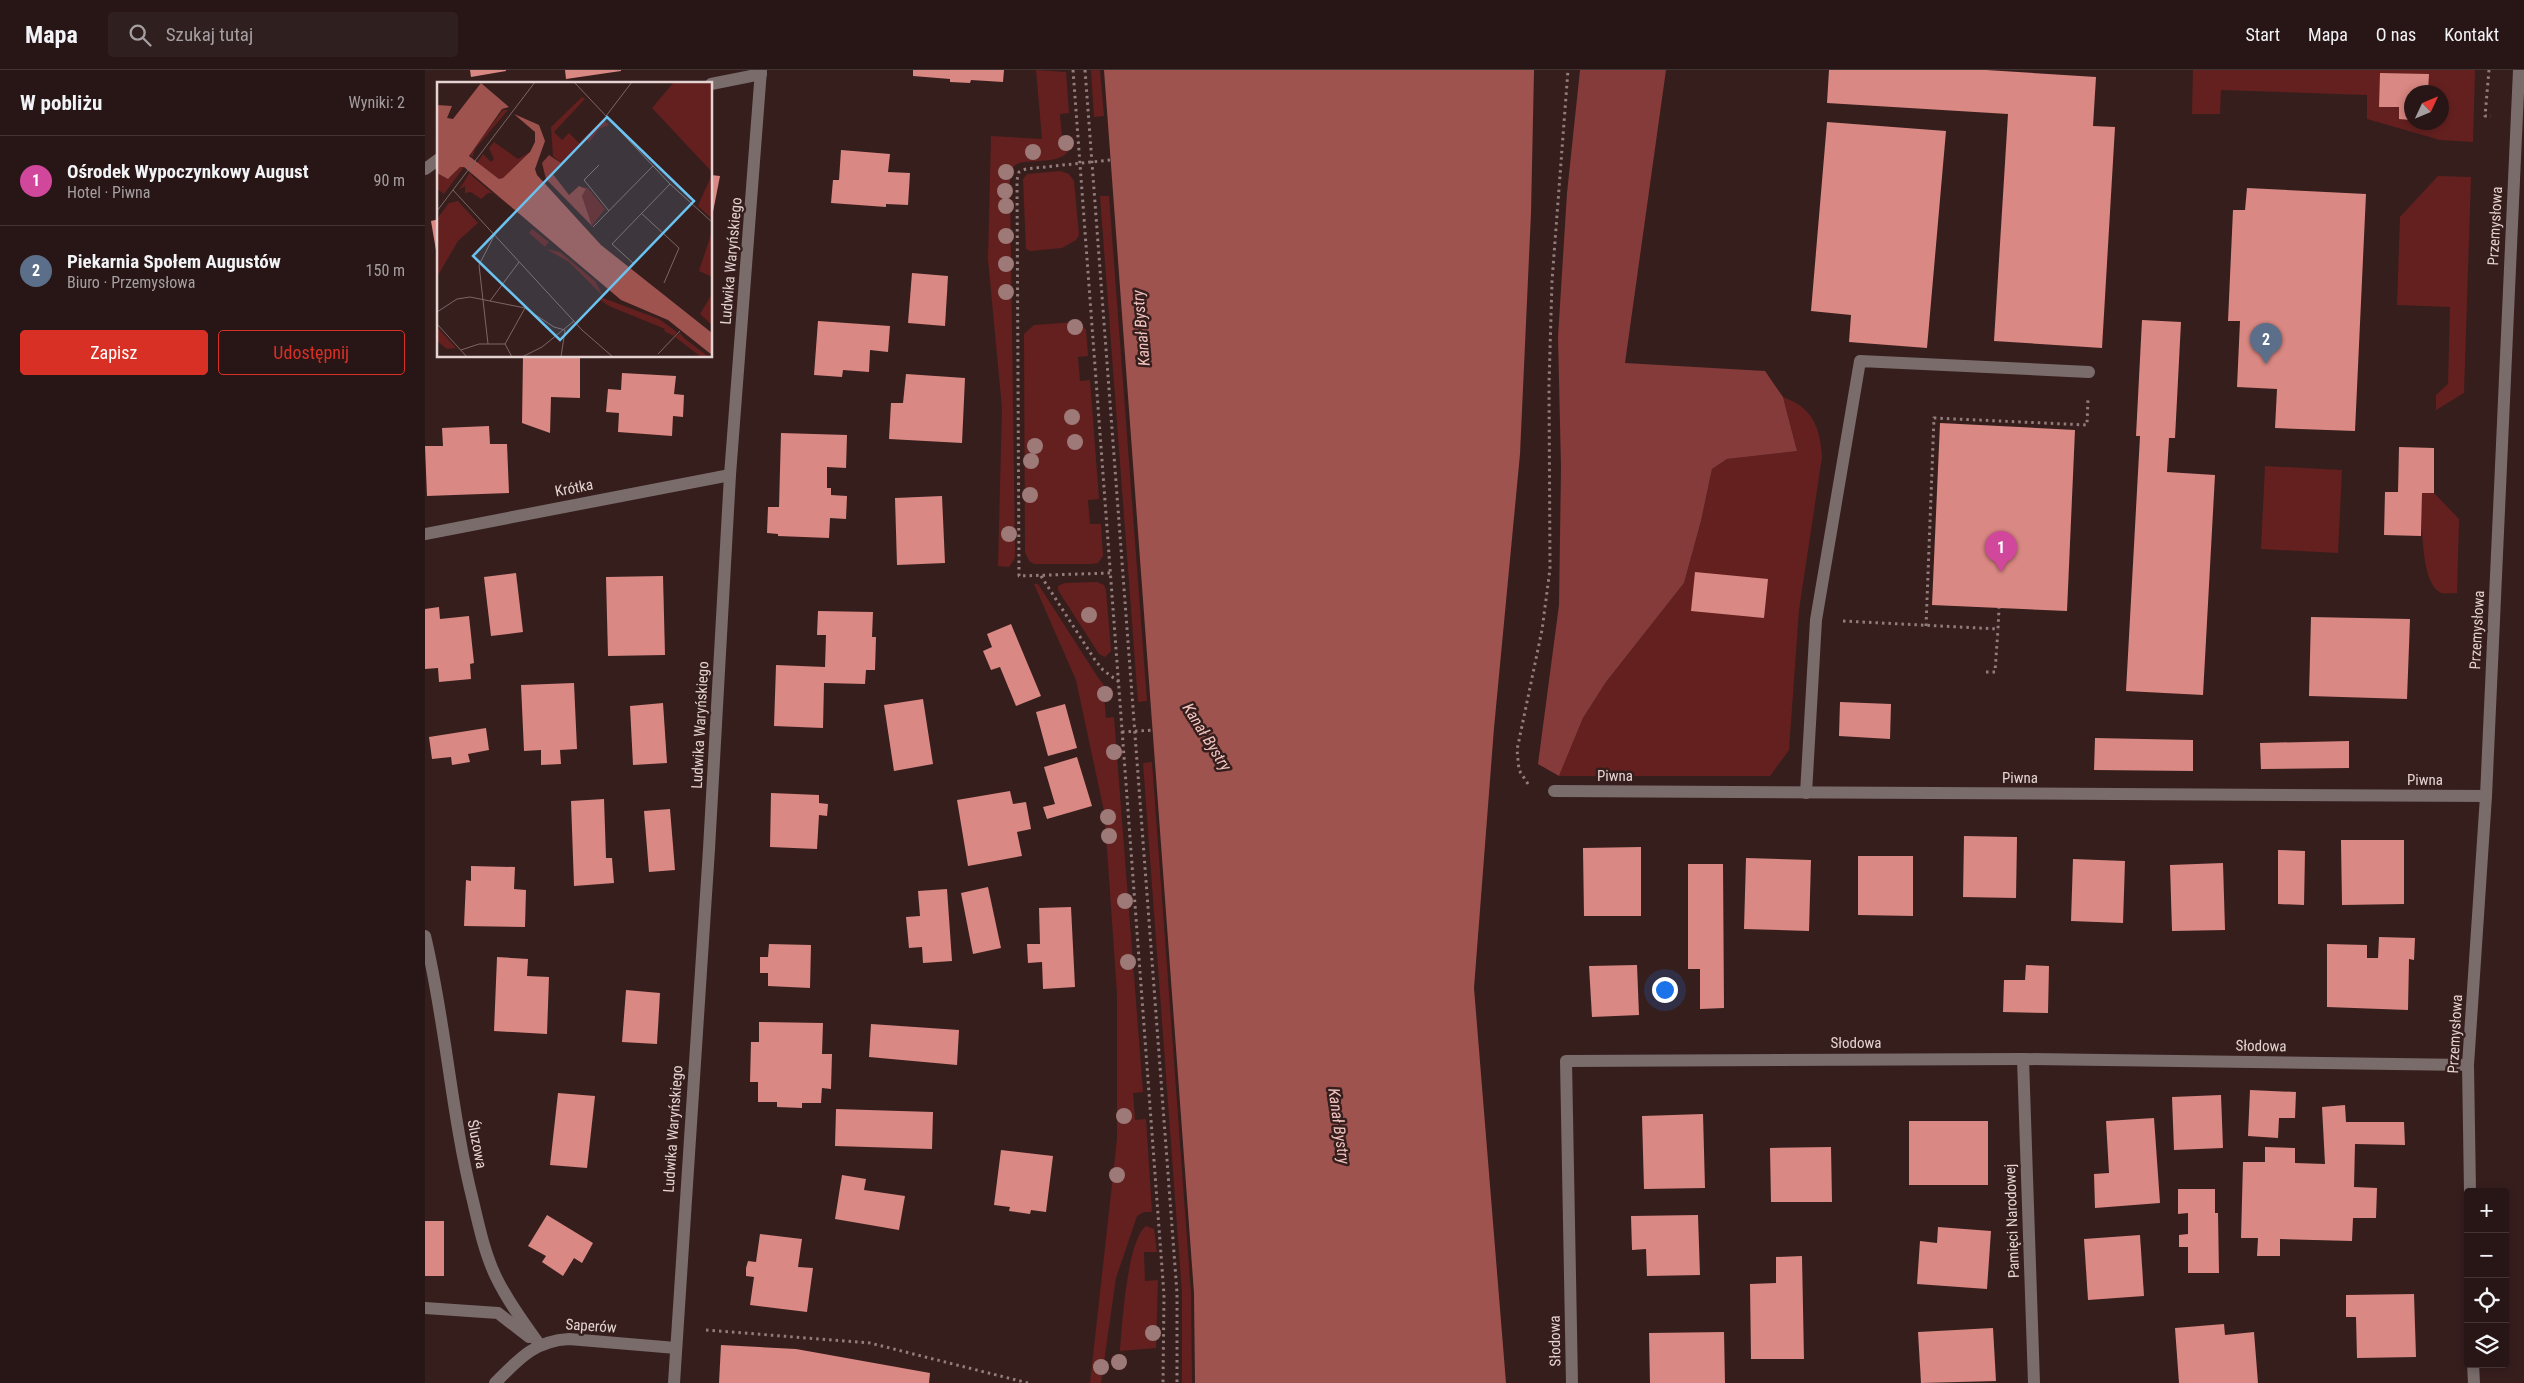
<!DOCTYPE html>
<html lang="pl">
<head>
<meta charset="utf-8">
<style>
	:root { --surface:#281616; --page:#301f1f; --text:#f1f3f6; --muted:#a59fa1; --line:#443535; --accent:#d93025 }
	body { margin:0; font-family:"Roboto Condensed",sans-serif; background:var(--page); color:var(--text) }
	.controls { position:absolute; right:15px; bottom:15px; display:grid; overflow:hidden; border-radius:5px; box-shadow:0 2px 8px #0003 }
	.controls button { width:45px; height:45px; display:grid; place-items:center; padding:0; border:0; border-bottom:1px solid var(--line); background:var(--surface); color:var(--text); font:25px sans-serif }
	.compass { position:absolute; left:1979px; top:15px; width:45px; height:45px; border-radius:50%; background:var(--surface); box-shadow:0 2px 8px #0003; rotate:46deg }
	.you { position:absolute; left:1239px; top:919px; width:18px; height:18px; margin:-12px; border:4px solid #fff; border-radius:50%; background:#1a73e8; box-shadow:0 0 0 8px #1a73e833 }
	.badge { display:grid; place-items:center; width:32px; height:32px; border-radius:50%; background:var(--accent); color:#fff; font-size:16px; font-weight:700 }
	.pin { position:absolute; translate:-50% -41px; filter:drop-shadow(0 1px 2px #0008) }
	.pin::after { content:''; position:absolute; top:26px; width:18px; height:15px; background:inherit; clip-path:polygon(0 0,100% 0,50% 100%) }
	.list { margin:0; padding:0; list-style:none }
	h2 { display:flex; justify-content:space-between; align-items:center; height:65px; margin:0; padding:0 20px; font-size:21px }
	h2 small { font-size:16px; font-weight:400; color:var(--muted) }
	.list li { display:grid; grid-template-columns:32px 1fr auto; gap:15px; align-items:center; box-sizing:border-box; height:90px; padding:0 20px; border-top:1px solid var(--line) }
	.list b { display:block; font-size:19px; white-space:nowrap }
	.list p { margin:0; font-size:16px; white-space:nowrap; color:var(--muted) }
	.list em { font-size:16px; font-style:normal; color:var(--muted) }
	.actions { display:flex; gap:10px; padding:15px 20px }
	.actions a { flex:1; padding:11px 0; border:1px solid var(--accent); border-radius:5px; text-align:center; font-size:18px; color:var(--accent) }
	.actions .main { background:var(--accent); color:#fff }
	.icon { flex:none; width:28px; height:28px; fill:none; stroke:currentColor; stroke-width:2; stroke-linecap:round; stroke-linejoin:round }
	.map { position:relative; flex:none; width:2099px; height:1313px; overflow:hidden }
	header { display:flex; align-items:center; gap:30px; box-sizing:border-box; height:70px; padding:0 25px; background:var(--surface); border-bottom:1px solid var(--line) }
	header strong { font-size:24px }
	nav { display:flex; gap:28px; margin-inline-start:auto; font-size:18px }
	.search { width:350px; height:45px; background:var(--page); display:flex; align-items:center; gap:12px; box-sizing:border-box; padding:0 18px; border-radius:5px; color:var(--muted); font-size:19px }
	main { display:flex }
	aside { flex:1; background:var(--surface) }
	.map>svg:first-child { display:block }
	.green { fill:#63201f; fill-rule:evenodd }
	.forest { fill:#843b39 }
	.water { fill:#9e534f }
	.building { fill:#da8883 }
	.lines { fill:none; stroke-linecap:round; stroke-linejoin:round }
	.path { stroke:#917d7c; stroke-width:3; stroke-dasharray:2.5 4; stroke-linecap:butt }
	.minor { stroke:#796c6b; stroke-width:12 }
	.tree { fill:#9d7977 }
	.labels { text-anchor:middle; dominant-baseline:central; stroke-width:5; stroke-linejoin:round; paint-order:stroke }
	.street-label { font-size:15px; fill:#e4d3d1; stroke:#361e1d }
	.water-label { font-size:16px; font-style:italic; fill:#f3c5c1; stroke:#361e1d }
	.inset-river { fill:none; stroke:#9e534f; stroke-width:2.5 }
	.inset-road { fill:none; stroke:#7c6665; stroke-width:1 }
	.view { fill:#6bc3f2; fill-opacity:0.15; stroke:#6bc3f2; stroke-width:2.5 }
	.inset-edge { fill:none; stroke:#e4d3d1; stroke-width:2.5 }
</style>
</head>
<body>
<header>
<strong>Mapa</strong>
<div class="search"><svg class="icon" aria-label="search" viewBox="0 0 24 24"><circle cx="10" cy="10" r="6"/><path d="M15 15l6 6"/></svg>Szukaj tutaj</div>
<nav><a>Start</a><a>Mapa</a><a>O nas</a><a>Kontakt</a></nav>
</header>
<main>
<aside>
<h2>W pobliżu<small>Wyniki: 2</small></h2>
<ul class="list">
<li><span class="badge" style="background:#d1479c">1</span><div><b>Ośrodek Wypoczynkowy August</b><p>Hotel · Piwna</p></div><em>90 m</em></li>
<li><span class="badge" style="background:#5c6f8a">2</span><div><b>Piekarnia Społem Augustów</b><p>Biuro · Przemysłowa</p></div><em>150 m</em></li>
</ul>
<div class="actions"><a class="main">Zapisz</a><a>Udostępnij</a></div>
</aside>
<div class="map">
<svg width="2099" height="1313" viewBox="0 0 2099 1313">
	<rect width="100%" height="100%" fill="#361e1d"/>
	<g class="green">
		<path d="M 611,0 L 641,2 L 644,43 L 635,44 L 637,67 L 646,66 C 649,97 615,88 594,93 L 589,96 L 585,107 L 590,486 L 589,490 L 584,497 L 573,496 L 577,338 L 563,189 L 566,66 L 617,69 Z"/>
		<polygon points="666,0 675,0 679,46 669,47"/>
		<path d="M 1768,0 L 2050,0 L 2048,72 L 2015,70 L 1942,49 L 1942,25 L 1796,20 L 1795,44 L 1767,44 ZM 1986,22 L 2016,22 L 2016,52 L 1986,52 Z"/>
		<polygon points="635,101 644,104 649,111 654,165 651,170 637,178 605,181 601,179 598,109 602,104"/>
		<polygon points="2013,106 2046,107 2039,323 2011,340 2011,325 2023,314 2025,237 1972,235 1975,147"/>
		<polygon points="675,126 684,126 722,631 713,632"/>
		<polygon points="650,252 655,252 661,260 663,286 653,287 655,311 665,310 674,429 663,430 665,454 676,454 678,486 673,493 666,494 609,494 604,491 600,482 599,264 609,255"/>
		<path d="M 1358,327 C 1388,338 1395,357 1397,387 L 1374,540 L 1364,680 L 1345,706 L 1134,706 L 1158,648 L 1181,612 L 1259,513 L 1276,451 L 1287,399 L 1302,389 L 1372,381 Z"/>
		<polygon points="1840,396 1917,400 1913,483 1836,479"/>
		<path d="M 1997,423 L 2009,423 L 2034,449 L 2032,523 C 2027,523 2020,524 2016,523 C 1994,513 1997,444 1997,423 Z"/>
		<polygon points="672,512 679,515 681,520 686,581 680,587 674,584 633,520 633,516 640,513"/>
		<polygon points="609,514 613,514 672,606 687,626 679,626 681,648 689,647 718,1022 708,1023 710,1050 721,1049 727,1142 719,1142 712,1146 691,1208 676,1313 665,1313 692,1069 692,924 683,793 679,741 651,610"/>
		<polygon points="727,692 766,1223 767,1313 757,1313 757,1223 718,693"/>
		<path d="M 721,1156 L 729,1159 L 732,1182 L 719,1182 L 720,1211 L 733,1210 L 731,1278 L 695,1281 C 697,1256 702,1170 721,1156 Z"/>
	</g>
	<polygon class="forest" points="1155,0 1241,0 1200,293 1340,301 1358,327 1372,381 1302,389 1287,399 1276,451 1259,513 1181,612 1158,648 1134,706 1113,694 1134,535 1136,398 1133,267 1142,123"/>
	<polygon class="water" points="679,0 1109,0 1106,143 1095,384 1069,658 1049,918 1081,1313 770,1313 769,1223"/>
	<g class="building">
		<polygon points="45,0 81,0 81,1 46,7"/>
		<polygon points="140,0 196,0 196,1 141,9"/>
		<polygon points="488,0 579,0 578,12 546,10 545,13 525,12 525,9 488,6"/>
		<polygon points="1404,0 1561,0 1671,7 1668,56 1690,57 1677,278 1569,271 1583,44 1402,33"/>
		<polygon points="1955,3 2004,4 2003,22 1986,22 1986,50 1974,49 1974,37 1954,37"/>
		<polygon points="1402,52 1521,61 1502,278 1424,272 1426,245 1386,241"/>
		<polygon points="416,80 465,84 463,102 485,103 483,135 461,134 461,137 406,133 408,110 414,110"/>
		<polygon points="286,105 295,106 287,147 286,147"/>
		<polygon points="1822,118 1941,124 1930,361 1850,358 1852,319 1812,317 1815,251 1803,251 1808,140 1820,140"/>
		<polygon points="14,149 14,191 13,192 6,151"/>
		<polygon points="487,203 523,206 520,256 483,253"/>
		<polygon points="1717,250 1756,252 1750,368 1744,368 1742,402 1790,405 1778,625 1701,621 1715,366 1711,366"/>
		<polygon points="393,251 465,256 463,282 445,280 444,302 418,300 417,307 389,305"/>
		<polygon points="98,286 155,286 155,328 126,327 125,363 97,353"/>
		<polygon points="197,303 251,306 249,324 259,325 258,347 248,346 247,366 193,362 194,343 181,342 183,319 196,320"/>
		<polygon points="481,304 540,308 537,373 464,369 466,333 478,333"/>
		<polygon points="1515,353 1650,360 1642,541 1507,535"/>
		<polygon points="64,356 65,374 82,374 84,423 2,426 0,376 18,376 17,358"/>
		<polygon points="356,363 422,365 421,398 402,397 402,418 406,418 406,425 422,426 421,449 405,448 404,468 353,466 353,464 342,463 343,437 354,437"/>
		<polygon points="1974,377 2009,378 2009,423 1997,423 1996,466 1959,465 1960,422 1973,422"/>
		<polygon points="517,426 520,493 472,495 470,428"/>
		<polygon points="1270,502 1343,509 1339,548 1266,541"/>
		<polygon points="91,503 98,562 66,566 59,507"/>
		<polygon points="238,506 240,585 183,586 181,507"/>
		<polygon points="14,537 15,549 44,546 49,593 45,594 46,609 14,612 13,598 0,599 0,539"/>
		<polygon points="393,541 448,542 447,567 451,567 450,600 441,600 440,614 399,613 398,658 349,656 351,595 400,597 401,565 392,565"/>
		<polygon points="1886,547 1985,549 1982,629 1884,626"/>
		<polygon points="586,554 616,626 591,636 575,597 566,600 558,581 567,577 562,564"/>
		<polygon points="149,613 152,679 135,680 136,694 116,695 116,680 99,681 96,615"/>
		<polygon points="498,629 508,694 469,701 459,635"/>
		<polygon points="1415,632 1466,634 1465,669 1414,666"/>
		<polygon points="238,633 242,693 208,695 205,636"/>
		<polygon points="640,634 652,678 623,686 611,642"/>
		<polygon points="61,658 64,680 43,684 45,692 27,695 26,687 7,689 4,667"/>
		<polygon points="1670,668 1768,670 1768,701 1669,700"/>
		<polygon points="1924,671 1924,698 1836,699 1835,673"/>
		<polygon points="652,687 667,736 622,749 618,737 630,734 619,697"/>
		<polygon points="585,721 588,734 601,732 606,759 592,762 597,786 543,796 532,730"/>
		<polygon points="346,723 394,725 394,733 403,734 402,746 394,745 392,779 345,777"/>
		<polygon points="179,729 181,788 187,788 189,813 149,816 146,731"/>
		<polygon points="245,739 250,800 224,802 219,741"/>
		<polygon points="1539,766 1592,767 1591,828 1538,827"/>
		<polygon points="1916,770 1979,770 1979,834 1917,835"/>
		<polygon points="1216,777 1216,846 1159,846 1158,778"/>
		<polygon points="1853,780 1880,781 1879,835 1853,834"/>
		<polygon points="1433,786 1488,786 1488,846 1433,845"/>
		<polygon points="1321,788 1386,790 1384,861 1319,859"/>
		<polygon points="1648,789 1700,791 1698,853 1646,851"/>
		<polygon points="1798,793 1800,860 1747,861 1745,795"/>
		<polygon points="1263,794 1298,794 1299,938 1275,939 1275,899 1263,899"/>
		<polygon points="46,796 90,797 89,819 101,820 100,857 39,856 41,810 46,811"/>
		<polygon points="563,817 576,878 548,884 536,823"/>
		<polygon points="522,819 527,891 498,893 497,877 484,878 481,847 495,846 493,821"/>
		<polygon points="646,837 650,917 618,919 617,892 603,893 602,874 615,874 614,838"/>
		<polygon points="1954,867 1990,868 1989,890 1984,889 1983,940 1902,937 1902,874 1942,875 1942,888 1953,888"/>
		<polygon points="344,874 386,875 385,918 343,916 343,903 335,903 335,887 343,887"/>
		<polygon points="72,887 103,889 102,906 124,907 122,964 69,961"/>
		<polygon points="1212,895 1214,945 1167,947 1164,896"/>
		<polygon points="1601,895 1624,896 1623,943 1578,942 1579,910 1600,910"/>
		<polygon points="201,920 235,923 232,974 197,972"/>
		<polygon points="334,952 398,953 397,984 407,984 406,1019 397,1018 396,1033 377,1033 377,1038 352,1037 352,1032 333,1032 333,1012 325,1012 326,972 334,972"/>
		<polygon points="446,954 534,960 532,995 444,987"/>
		<polygon points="1825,1020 1871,1022 1870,1048 1854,1048 1853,1068 1823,1066"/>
		<polygon points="133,1023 170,1026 162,1098 125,1095"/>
		<polygon points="1796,1025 1798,1078 1749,1080 1747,1027"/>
		<polygon points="1920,1035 1921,1052 1979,1052 1980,1075 1930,1074 1929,1117 1952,1118 1951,1148 1928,1148 1927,1171 1855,1169 1855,1186 1832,1186 1833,1168 1816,1168 1818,1092 1840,1092 1840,1077 1870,1078 1870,1093 1900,1094 1897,1037"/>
		<polygon points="411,1039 508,1042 507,1079 410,1076"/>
		<polygon points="1278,1044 1280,1118 1219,1119 1217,1046"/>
		<polygon points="1729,1048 1735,1133 1670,1138 1669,1104 1684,1103 1681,1051"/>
		<rect x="1484" y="1051" width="79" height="64"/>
		<polygon points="1406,1077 1407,1132 1346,1132 1345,1078"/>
		<polygon points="576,1080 628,1086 621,1142 606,1140 605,1144 584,1141 585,1137 569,1135"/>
		<polygon points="417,1105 441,1109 439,1120 480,1126 474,1160 410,1149"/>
		<polygon points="1753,1119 1790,1119 1790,1143 1793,1143 1794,1203 1763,1203 1763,1177 1754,1177 1754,1165 1763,1164 1763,1143 1753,1144"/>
		<polygon points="122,1145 168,1173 157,1193 149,1188 138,1206 117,1192 121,1186 103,1176"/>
		<polygon points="1273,1145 1275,1205 1222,1206 1221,1179 1207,1180 1206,1146"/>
		<rect x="0" y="1151" width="19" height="55"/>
		<polygon points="1513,1157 1566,1161 1562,1219 1492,1214 1495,1171 1512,1173"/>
		<polygon points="335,1164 377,1169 373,1197 388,1198 382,1242 325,1235 329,1207 321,1206 321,1198 323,1191 331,1192"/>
		<polygon points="1715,1165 1719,1226 1663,1230 1659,1169"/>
		<polygon points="1377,1186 1379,1289 1326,1289 1325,1214 1351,1213 1351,1187"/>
		<polygon points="1989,1224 1991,1287 1932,1288 1931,1247 1921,1247 1921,1225"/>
		<polygon points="1799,1254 1800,1265 1829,1262 1833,1313 1754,1313 1750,1258"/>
		<polygon points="1568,1258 1571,1311 1496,1313 1493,1262"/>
		<polygon points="1299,1262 1300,1313 1225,1313 1224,1263"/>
		<polygon points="296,1275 371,1279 505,1303 504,1313 294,1313"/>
	</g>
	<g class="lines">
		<g class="path">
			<polyline points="648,0 739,1225 738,1313"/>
			<polyline points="660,0 752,1223 752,1313"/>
			<polyline points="2064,0 2060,46 2066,46"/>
			<polyline points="685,503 594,506 592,110 594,102 601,99 685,90"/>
			<polyline points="616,506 670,590 678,600 694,612"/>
			<polyline points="1418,551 1573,559 1574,538"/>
			<polyline points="1501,556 1509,348 1662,355 1663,328"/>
			<polyline points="1561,602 1570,602 1573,559"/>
			<polyline points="697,662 729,660"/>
			<polyline points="1103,714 1094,700 1092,680 1117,560 1125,499 1124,315 1127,211 1143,0"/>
			<polyline points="281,1260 445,1273 603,1313"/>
		</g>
		<g class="minor">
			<polyline points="286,14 336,4"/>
			<polyline points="0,99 14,89"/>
			<polyline points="0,464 305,405"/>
			<polyline points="1129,721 2061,726"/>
			<polyline points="1381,723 1391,550 1435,291 1664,302"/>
			<path d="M 0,866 C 21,953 26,1044 48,1131 C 54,1157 60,1184 71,1207 C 83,1232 99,1253 114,1274"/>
			<polyline points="1598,989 1609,1313"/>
			<polyline points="2045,1122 2043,995 2061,726 2094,0"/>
			<polyline points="0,1238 73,1243 104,1267"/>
			<polyline points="2048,1294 2049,1313"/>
			<path d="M 70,1313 C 94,1289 109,1271 144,1269 L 251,1278"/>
			<polyline points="249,1313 284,779 305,405 336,0"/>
			<polyline points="1147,1313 1141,991 1598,989 2043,995"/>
		</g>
	</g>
	<g class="tree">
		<circle cx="641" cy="73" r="8"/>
		<circle cx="608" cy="82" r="8"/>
		<circle cx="581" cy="102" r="8"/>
		<circle cx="580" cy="121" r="8"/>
		<circle cx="581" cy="136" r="8"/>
		<circle cx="581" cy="166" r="8"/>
		<circle cx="581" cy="194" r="8"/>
		<circle cx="581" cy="222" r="8"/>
		<circle cx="650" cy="257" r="8"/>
		<circle cx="647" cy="347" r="8"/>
		<circle cx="650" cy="372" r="8"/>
		<circle cx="610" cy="376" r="8"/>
		<circle cx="606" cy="391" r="8"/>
		<circle cx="605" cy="425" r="8"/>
		<circle cx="584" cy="464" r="8"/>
		<circle cx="664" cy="545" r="8"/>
		<circle cx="680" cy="624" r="8"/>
		<circle cx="689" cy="682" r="8"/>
		<circle cx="683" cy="747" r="8"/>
		<circle cx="684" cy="766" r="8"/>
		<circle cx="700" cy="831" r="8"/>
		<circle cx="703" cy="892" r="8"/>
		<circle cx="699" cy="1046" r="8"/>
		<circle cx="692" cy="1105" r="8"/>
		<circle cx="728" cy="1263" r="8"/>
		<circle cx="694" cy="1292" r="8"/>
		<circle cx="676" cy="1297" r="8"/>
	</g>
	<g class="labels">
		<g class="street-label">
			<text transform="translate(2070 156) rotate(-87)">Przemysłowa</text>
			<text transform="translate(306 191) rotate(-85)">Ludwika Waryńskiego</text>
			<text transform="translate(149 418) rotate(-11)">Krótka</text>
			<text transform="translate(2052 560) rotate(-87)">Przemysłowa</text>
			<text transform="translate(275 655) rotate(-87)">Ludwika Waryńskiego</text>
			<text x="1190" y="706">Piwna</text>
			<text x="1595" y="708">Piwna</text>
			<text x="2000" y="710">Piwna</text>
			<text transform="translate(2030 964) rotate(-87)">Przemysłowa</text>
			<text x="1431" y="973">Słodowa</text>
			<text transform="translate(1836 976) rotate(1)">Słodowa</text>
			<text transform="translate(248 1059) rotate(-86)">Ludwika Waryńskiego</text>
			<text transform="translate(52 1074) rotate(79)">Śluzowa</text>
			<text transform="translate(1587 1151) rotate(-92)">Pamięci Narodowej</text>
			<text transform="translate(166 1256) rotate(4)">Saperów</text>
			<text transform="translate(1130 1271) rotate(-91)">Słodowa</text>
		</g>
		<g class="water-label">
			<text transform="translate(716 258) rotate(-95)">Kanał Bystry</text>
			<text transform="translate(782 667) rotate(58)">Kanał Bystry</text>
			<text transform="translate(914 1056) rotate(82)">Kanał Bystry</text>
		</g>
	</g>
	<g transform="translate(12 12)">
		<rect width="275" height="275" fill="#361e1d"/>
		<path d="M 237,0 L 275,0 L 275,90 L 215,26 ZM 145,15 L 148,17 L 117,50 L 125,58 L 132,51 L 142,61 L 166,37 L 172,43 L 162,47 L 152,60 L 148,56 L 124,81 L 116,74 L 114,45 ZM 66,28 L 71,28 L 38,67 L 35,76 L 33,71 ZM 57,60 L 81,77 L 93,70 L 70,110 L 62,97 L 40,81 L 46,72 L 54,80 L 57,77 L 52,66 ZM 23,85 L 27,85 L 7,112 L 0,107 L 0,91 L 13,96 ZM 33,90 L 35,94 L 82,133 L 56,111 L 51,111 L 44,117 L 34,110 L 28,111 L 28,104 L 22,108 ZM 275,92 L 275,137 L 261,124 ZM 145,105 L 151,106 L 168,127 L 155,144 L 145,114 L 149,107 ZM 21,119 L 41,141 L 21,159 L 0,195 L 0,137 L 12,121 ZM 95,147 L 112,160 L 108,165 L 92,151 ZM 275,149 L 275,195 L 262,189 ZM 109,167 L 123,170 L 158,199 L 166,214 L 132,180 ZM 275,212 L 275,243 L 263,232 ZM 166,216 L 222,237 L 240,250 L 237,254 L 227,249 L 228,247 L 172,224 L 163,218 ZM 0,245 L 19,266 L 10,267 L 0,259 ZM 243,251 L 247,256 L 272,275 L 264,275 L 238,255 Z" fill="#63201f"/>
		<path d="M 112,73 L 124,81 L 115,91 L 132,113 L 142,104 L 149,107 L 145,114 L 155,144 L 109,97 L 105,81 Z" fill="#843b39"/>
		<path d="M 44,1 L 72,25 L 65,27 L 32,74 L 62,97 L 66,96 L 93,70 L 98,60 L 98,50 L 77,32 L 102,43 L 108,59 L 98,87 L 100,93 L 164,163 L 275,251 L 275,273 L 231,238 L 184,218 L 27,85 L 23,85 L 11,97 L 0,91 L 0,23 L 15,24 L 10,36 L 16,37 Z" fill="#9e534f"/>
		<path class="inset-river" d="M 0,48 L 32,60 L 55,27 L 45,16"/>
		<path class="inset-road" d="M 137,0 L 233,102 L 275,140M 169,34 L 195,0M 162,83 L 147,98 L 172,129M 16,108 L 145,248 L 176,275M 0,129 L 98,0M 204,131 L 242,166 L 227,201M 156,145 L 216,84M 197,182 L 175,162 L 233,102M 53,219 L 82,180M 0,230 L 20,217 L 33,215 L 88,226 L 117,245 L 128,248M 0,242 L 30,275M 51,262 L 42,183 L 58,152M 68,262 L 88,226M 24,268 L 42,262 L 68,262 L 75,275M 221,272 L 243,249M 85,275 L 105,265 L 137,239M 124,275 L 128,248"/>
		<path class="view" d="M 170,35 L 257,119 L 123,258 L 36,174 Z"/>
		<rect width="275" height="275" class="inset-edge"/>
	</g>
</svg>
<div class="controls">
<button>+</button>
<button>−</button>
<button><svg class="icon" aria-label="locate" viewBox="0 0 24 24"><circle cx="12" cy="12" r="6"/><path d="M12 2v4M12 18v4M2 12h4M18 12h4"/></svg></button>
<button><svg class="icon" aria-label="layers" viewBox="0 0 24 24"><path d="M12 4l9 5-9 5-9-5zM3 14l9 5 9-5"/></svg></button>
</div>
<svg class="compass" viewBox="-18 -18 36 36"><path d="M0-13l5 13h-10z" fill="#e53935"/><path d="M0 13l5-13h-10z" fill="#a59fa1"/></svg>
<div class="you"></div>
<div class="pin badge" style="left:1576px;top:502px;background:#d1479c">1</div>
<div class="pin badge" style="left:1841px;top:294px;background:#5c6f8a">2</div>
</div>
</main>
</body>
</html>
